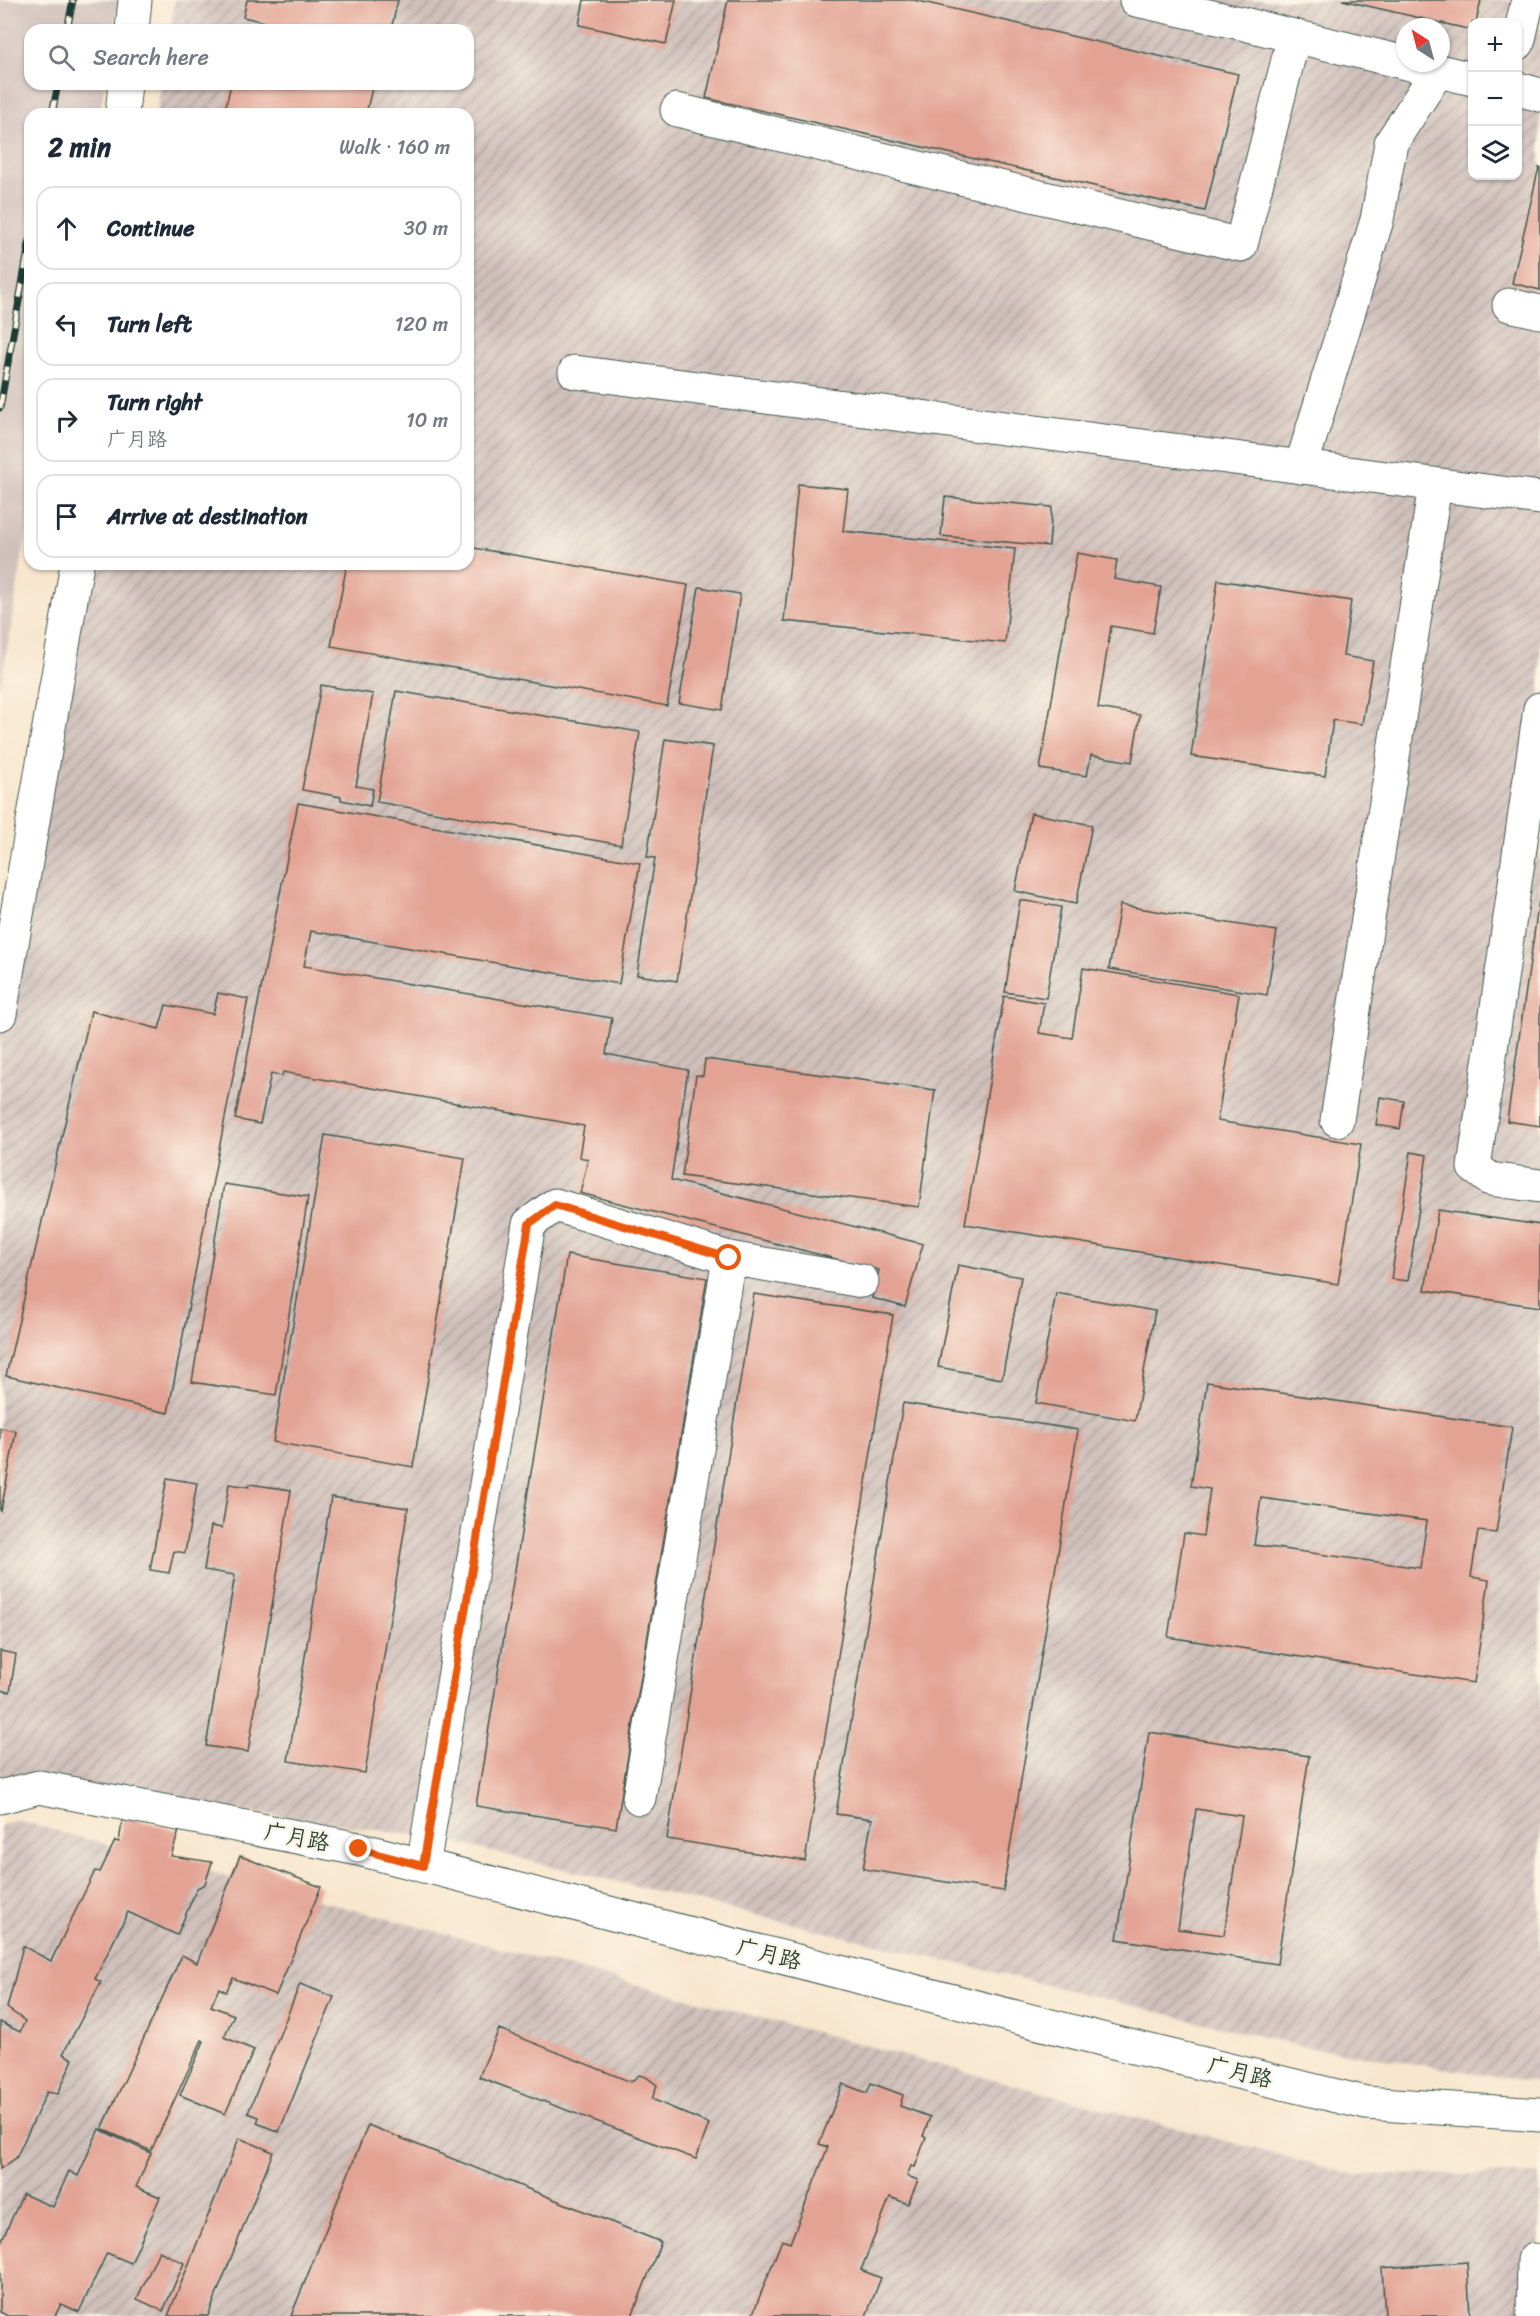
<!DOCTYPE html>
<html lang="en">
<head>
<meta charset="utf-8">
<style>
	:root { --surface:#fff; --page:#f2f2f3; --text:#1f2937; --muted:#747a83; --line:#e0e1e3 }
	body { margin:0; font-family:Sriracha,"LXGW WenKai TC",sans-serif; background:var(--page); color:var(--text) }
	.controls { position:absolute; right:18px; top:18px; display:grid; overflow:hidden; border-radius:12px; box-shadow:0 2px 4px #0004 }
	.controls button { width:54px; height:54px; display:grid; place-items:center; padding:0; border:0; border-bottom:2px solid var(--line); background:var(--surface); color:var(--text); font:30px sans-serif }
	.compass { position:absolute; left:1396px; top:18px; width:54px; height:54px; border-radius:50%; background:var(--surface); box-shadow:0 2px 4px #0004; rotate:324deg }
	.stop { position:absolute; width:18px; height:18px; margin:-14px; border:4px solid #ea580c; border-radius:50%; background:#fff }
	.stop.end { background:#ea580c; border-color:#fff; box-shadow:0 2px 6px #0008 }
	.list { margin:0; padding:0; list-style:none }
	h2 { display:flex; justify-content:space-between; align-items:center; height:78px; margin:0; padding:0 24px; font-size:26px }
	h2 small { font-size:20px; font-weight:400; color:var(--muted) }
	.list li { display:grid; grid-template-columns:39px 1fr auto; gap:18px; align-items:center; box-sizing:border-box; height:84px; margin:0 12px 12px; padding:0 12px; border:2px solid var(--line); border-radius:18px }
	.list b { display:block; font-size:22px; white-space:nowrap }
	.list p { margin:0; font-size:20px; white-space:nowrap; color:var(--muted) }
	.list em { font-size:20px; font-style:normal; color:var(--muted) }
	.icon { flex:none; width:33px; height:33px; fill:none; stroke:currentColor; stroke-width:2; stroke-linecap:round; stroke-linejoin:round }
	.map { position:relative; flex:none; width:1540px; height:2316px; overflow:hidden }
	.search { position:absolute; background:var(--surface); box-shadow:0 2px 4px #0004; left:24px; top:24px; width:450px; height:66px; display:flex; align-items:center; gap:15px; box-sizing:border-box; padding:0 21px; border-radius:18px; color:var(--muted); font-size:22px }
	.panel { position:absolute; background:var(--surface); box-shadow:0 2px 4px #0004; left:24px; top:108px; width:450px; height:462px; border-radius:18px }
	.map>svg:first-child { display:block }
	.industrial { fill:url(#industrial-furrows); fill-rule:evenodd }
	.railway { fill:#cfc0bb }
	.building { fill:#e3a394; fill-rule:evenodd }
	.lines { fill:none; stroke-linecap:round; stroke-linejoin:round }
	.minor-casing { stroke:#40564b; stroke-width:35 }
	.minor { stroke:#fff; stroke-width:33 }
	.rail-casing { stroke:#1f3d34; stroke-width:7 }
	.rail { stroke:#fcf5e5; stroke-width:4.5; stroke-dasharray:14; stroke-linecap:butt }
	.route { stroke:#ea580c; stroke-width:8 }
	.labels { text-anchor:middle; dominant-baseline:central; stroke-width:5; stroke-linejoin:round; paint-order:stroke }
	.street-label { font-size:22px; fill:#1f3d34; stroke:#fcf5e5 }
</style>
</head>
<body>
<div class="map">
<svg width="1540" height="2316" viewBox="0 0 1540 2316">
	<defs>
		<pattern id="industrial-furrows" width="10" height="10" patternUnits="userSpaceOnUse" patternTransform="scale(1.5)"><rect width="10" height="10" fill="#cfc0bb"/><path d="M-1 1l2-2M0 10L10 0M9 11l2-2" fill="none" stroke="#a79d99"/></pattern>
	</defs>
	<rect width="100%" height="100%" fill="#fcf5e5"/>
	<filter id="ink" filterUnits="userSpaceOnUse"><feTurbulence type="fractalNoise" baseFrequency=".0167" numOctaves="2"/><feDisplacementMap in="SourceGraphic" scale="12" xChannelSelector="R" yChannelSelector="G"/><feConvolveMatrix kernelMatrix="1 2 1 2 8 2 1 2 1" color-interpolation-filters="sRGB"/></filter>
	<filter id="wash" filterUnits="userSpaceOnUse"><feTurbulence type="fractalNoise" baseFrequency=".008" numOctaves="4" result="noise"/><feDisplacementMap in="SourceGraphic" scale="24" xChannelSelector="R" yChannelSelector="G"/><feGaussianBlur stdDeviation="1.35" result="paint"/><feColorMatrix in="noise" values="0 0 0 0 0 0 0 0 0 0 0 0 0 0 0 0 0 1.4 0 .05"/><feComposite in="paint" operator="in"/></filter>
	<g filter="url(#wash)">
		<rect width="100%" height="100%" fill="#f8e6ce"/>
		<g class="industrial">
			<path d="M 175,0 L 1540,0 L 1540,2083 L 1305,2047 L 439,1839 L 0,1776 L 0,1026 L 79,564 L 468,564 L 468,114 L 156,114 L 161,84 L 468,84 L 468,30 L 170,30 ZM 1472,22 L 1518,22 L 1518,176 L 1472,176 ZM 1405,27 L 1441,27 L 1441,63 L 1405,63 Z"/>
			<polygon points="15,1820 1354,2175 1540,2174 1540,2316 0,2316 0,1827"/>
		</g>
		<polygon class="railway" points="0,0 120,0 114,30 30,30 30,84 105,84 100,114 30,114 30,513 0,690"/>
		<g id="blocks">
			<g class="building">
				<polygon points="247,0 398,0 391,30 299,30 243,17"/>
				<polygon points="584,0 676,0 666,44 579,25"/>
				<polygon points="728,0 914,0 1238,74 1205,211 706,98"/>
				<polygon points="1342,0 1481,0 1476,22 1472,22 1472,30"/>
				<polygon points="231,84 373,84 366,114 224,114"/>
				<polygon points="1539,167 1540,167 1540,290 1512,283"/>
				<polygon points="798,484 848,489 843,531 1015,549 1005,643 784,621"/>
				<polygon points="945,497 1052,507 1049,546 941,536"/>
				<polygon points="468,547 688,585 667,706 331,646 347,564 468,564"/>
				<polygon points="1077,553 1117,560 1114,579 1161,587 1153,633 1111,626 1098,708 1140,715 1132,762 1091,755 1087,776 1040,769"/>
				<polygon points="1218,580 1351,601 1343,656 1373,661 1362,724 1333,720 1325,776 1191,756"/>
				<polygon points="699,587 740,594 722,710 679,703"/>
				<polygon points="321,685 373,694 356,786 373,789 370,806 341,800 341,797 302,790"/>
				<polygon points="396,691 640,732 621,845 377,802"/>
				<polygon points="665,739 713,746 677,981 637,975 655,858 647,857"/>
				<polygon points="298,803 640,863 619,984 311,931 304,966 612,1018 606,1054 688,1070 671,1180 923,1244 905,1307 872,1298 879,1270 580,1193 588,1159 579,1157 584,1126 283,1072 282,1076 271,1074 260,1124 235,1119"/>
				<polygon points="1031,813 1092,825 1076,904 1015,891"/>
				<polygon points="1020,900 1061,907 1046,998 1005,992"/>
				<polygon points="1539,900 1540,901 1540,1126 1507,1121"/>
				<polygon points="1120,905 1277,931 1267,995 1109,969"/>
				<polygon points="1083,968 1239,994 1217,1121 1361,1144 1338,1284 965,1224 1004,996 1044,1003 1039,1033 1072,1038"/>
				<polygon points="218,993 248,999 168,1413 6,1376 91,1011 159,1029 166,1005 213,1014"/>
				<polygon points="705,1059 935,1090 919,1207 682,1176 696,1075 703,1076"/>
				<polygon points="1380,1097 1404,1101 1400,1129 1376,1125"/>
				<polygon points="325,1135 465,1158 413,1467 273,1442"/>
				<polygon points="1411,1152 1427,1155 1408,1281 1391,1279"/>
				<polygon points="224,1184 308,1197 276,1395 192,1382"/>
				<polygon points="1438,1210 1540,1225 1540,1307 1425,1290"/>
				<polygon points="567,1255 707,1278 616,1828 476,1806"/>
				<polygon points="958,1265 1021,1277 1002,1379 938,1367"/>
				<polygon points="1056,1293 1155,1311 1135,1421 1036,1403"/>
				<polygon points="754,1294 893,1315 805,1861 667,1839"/>
				<path d="M 1207,1382 L 1512,1427 L 1496,1533 L 1478,1531 L 1471,1577 L 1489,1580 L 1474,1683 L 1168,1637 L 1184,1533 L 1203,1536 L 1210,1489 L 1191,1486 ZM 1261,1498 L 1427,1521 L 1420,1568 L 1254,1545 Z"/>
				<polygon points="903,1403 1078,1430 1003,1891 863,1869 872,1819 836,1814"/>
				<polygon points="0,1428 16,1431 1,1511 0,1510"/>
				<polygon points="167,1478 197,1483 185,1553 174,1551 169,1573 150,1570"/>
				<polygon points="229,1484 249,1487 249,1484 291,1490 248,1752 206,1746 235,1575 204,1570 211,1526 222,1528"/>
				<polygon points="331,1497 408,1508 365,1773 288,1761"/>
				<polygon points="0,1651 16,1654 10,1692 0,1690"/>
				<path d="M 1149,1732 L 1309,1756 L 1277,1964 L 1117,1939 ZM 1196,1809 L 1242,1816 L 1224,1935 L 1178,1929 Z"/>
				<polygon points="123,1816 179,1831 171,1856 212,1862 205,1884 197,1888 177,1935 128,1912 95,1979 101,1982 63,2054 73,2059 58,2094 47,2092 16,2158 0,2169 0,2022 20,2032 25,2021 7,2008 23,1946 51,1961 95,1871 100,1872 115,1841 119,1842"/>
				<polygon points="240,1856 321,1887 276,1995 233,1978 226,1992 219,1988 211,2006 234,2015 224,2037 254,2050 225,2114 180,2095 204,2041 202,2040 151,2151 102,2129 182,1955 197,1963"/>
				<polygon points="300,1984 334,1997 279,2132 257,2123 259,2117 248,2113"/>
				<polygon points="499,2029 631,2082 639,2075 646,2077 657,2085 652,2099 709,2124 696,2159 479,2077"/>
				<polygon points="871,2083 903,2095 900,2106 930,2117 923,2136 926,2137 915,2167 911,2166 907,2176 918,2180 908,2204 890,2197 861,2270 881,2278 866,2316 752,2316 782,2240 790,2243 828,2147 819,2144 843,2084 867,2093"/>
				<polygon points="368,2125 661,2242 632,2316 291,2316"/>
				<polygon points="99,2129 151,2153 136,2187 160,2197 131,2263 107,2253 79,2312 61,2304 55,2316 8,2316 0,2312 0,2244 23,2194 53,2207 69,2171 78,2176"/>
				<polygon points="239,2138 273,2152 208,2316 168,2316"/>
				<polygon points="159,2251 184,2263 163,2311 137,2299"/>
				<polygon points="1467,2262 1470,2316 1385,2316 1382,2268"/>
			</g>
		</g>
	</g>
	<g filter="url(#ink)">
		<use href="#blocks" fill-opacity="0" stroke="#40564b" stroke-width="1.5"/>
		<g class="lines">
			<defs>
				<g id="minor">
					<polyline points="1136,0 1240,23 1472,79"/>
					<polyline points="132,30 135,0"/>
					<polyline points="1518,43 1528,0"/>
					<polyline points="1518,89 1540,95"/>
					<polyline points="677,110 1241,245 1294,36"/>
					<polyline points="122,114 125,84"/>
					<polyline points="1509,305 1540,312"/>
					<polyline points="575,372 1540,498"/>
					<polyline points="1301,467 1377,220 1391,143 1437,72"/>
					<polyline points="1540,709 1474,1167 1490,1179 1540,1186"/>
					<polyline points="0,1014 77,564"/>
					<polyline points="1337,1120 1435,485"/>
					<polyline points="0,1797 39,1787 359,1849 1121,2044 1366,2103 1540,2115"/>
					<polyline points="639,1798 729,1258"/>
					<polyline points="423,1866 529,1224 555,1205 729,1258 862,1281"/>
					<polyline points="1533,2316 1534,2260"/>
				</g>
			</defs>
			<use href="#minor" class="minor-casing"/>
			<use href="#minor" class="minor"/>
			<defs>
				<g id="rail">
					<polyline points="67,30 73,0"/>
					<polyline points="52,114 58,84"/>
					<polyline points="0,408 30,239"/>
				</g>
			</defs>
			<use href="#rail" class="rail-casing"/>
			<use href="#rail" class="rail"/>
		</g>
	</g>
	<g class="lines" filter="url(#ink)">
		<polyline class="route" points="359,1849 423,1866 529,1224 555,1205 729,1258"/>
	</g>
	<g class="labels">
		<g class="street-label">
			<text transform="translate(297 1837) rotate(11)">广月路</text>
			<text transform="translate(769 1954) rotate(14)">广月路</text>
			<text transform="translate(1240 2072) rotate(14)">广月路</text>
		</g>
	</g>
</svg>
<div class="controls">
<button>+</button>
<button>−</button>
<button><svg class="icon" aria-label="layers" viewBox="0 0 24 24"><path d="M12 4l9 5-9 5-9-5zM3 14l9 5 9-5"/></svg></button>
</div>
<svg class="compass" viewBox="-18 -18 36 36"><path d="M0-13l5 13h-10z" fill="#e53935"/><path d="M0 13l5-13h-10z" fill="#747a83"/></svg>
<div class="stop" style="left:729px;top:1258px"></div>
<div class="stop end" style="left:359px;top:1849px"></div>
<div class="search"><svg class="icon" aria-label="search" viewBox="0 0 24 24"><circle cx="10" cy="10" r="6"/><path d="M15 15l6 6"/></svg>Search here</div>
<section class="panel">
<h2>2 min<small>Walk · 160 m</small></h2>
<ul class="list">
<li><svg class="icon" aria-label="ahead" viewBox="0 0 24 24"><path d="M12 20V5M6 11l6-6 6 6"/></svg><div><b>Continue</b></div><em>30 m</em></li>
<li><svg class="icon" aria-label="left" viewBox="0 0 24 24"><path d="M17 20v-9H6M10 6l-5 5 5 5"/></svg><div><b>Turn left</b></div><em>120 m</em></li>
<li><svg class="icon" aria-label="right" viewBox="0 0 24 24"><path d="M7 20v-9h11M14 6l5 5-5 5"/></svg><div><b>Turn right</b><p>广月路</p></div><em>10 m</em></li>
<li><svg class="icon" aria-label="arrive" viewBox="0 0 24 24"><path d="M6 21V4h12l-3 4 3 4H6"/></svg><div><b>Arrive at destination</b></div></li>
</ul>
</section>
</div>
</body>
</html>
